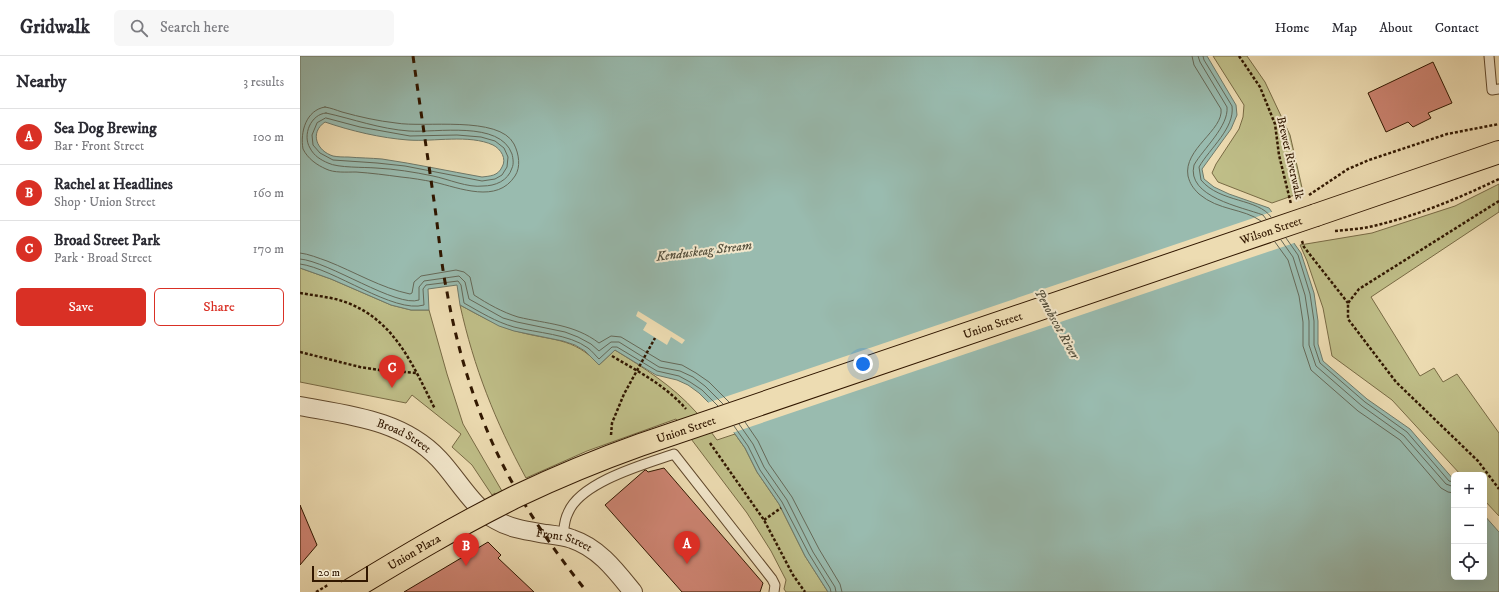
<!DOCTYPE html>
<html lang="en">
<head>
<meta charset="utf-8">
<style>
	:root { --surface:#fff; --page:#f7f7f7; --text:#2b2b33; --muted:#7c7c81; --line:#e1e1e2; --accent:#d93025 }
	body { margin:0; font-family:"IM FELL DW Pica",serif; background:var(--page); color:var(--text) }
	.controls { position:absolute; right:12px; bottom:12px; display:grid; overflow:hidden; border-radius:6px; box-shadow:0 4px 16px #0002 }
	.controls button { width:36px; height:36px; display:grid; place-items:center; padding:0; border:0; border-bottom:1px solid var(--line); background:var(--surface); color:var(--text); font:20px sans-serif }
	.scale { position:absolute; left:12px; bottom:10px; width:56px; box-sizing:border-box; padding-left:4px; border:2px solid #311700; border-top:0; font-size:11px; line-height:14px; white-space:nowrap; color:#311700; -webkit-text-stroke:3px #f3e8cd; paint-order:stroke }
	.you { position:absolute; left:563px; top:308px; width:14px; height:14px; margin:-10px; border:3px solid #fff; border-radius:50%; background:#1a73e8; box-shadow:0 0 0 6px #1a73e833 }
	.badge { display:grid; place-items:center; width:26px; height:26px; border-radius:50%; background:var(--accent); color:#fff; font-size:13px; font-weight:700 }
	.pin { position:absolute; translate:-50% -33px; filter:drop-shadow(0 1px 2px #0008) }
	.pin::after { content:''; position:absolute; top:21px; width:14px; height:12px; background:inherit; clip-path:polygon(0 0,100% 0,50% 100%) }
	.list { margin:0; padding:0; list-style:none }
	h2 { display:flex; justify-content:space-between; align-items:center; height:52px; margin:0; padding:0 16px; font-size:17px }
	h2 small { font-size:13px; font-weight:400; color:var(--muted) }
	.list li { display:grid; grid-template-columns:26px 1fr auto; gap:12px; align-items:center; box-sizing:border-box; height:56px; padding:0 16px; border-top:1px solid var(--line) }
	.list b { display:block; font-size:15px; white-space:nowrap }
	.list p { margin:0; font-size:13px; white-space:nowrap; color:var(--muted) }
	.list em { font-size:13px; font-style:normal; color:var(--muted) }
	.actions { display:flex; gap:8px; padding:12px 16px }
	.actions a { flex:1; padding:9px 0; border:1px solid var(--accent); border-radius:6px; text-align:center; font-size:14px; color:var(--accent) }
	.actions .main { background:var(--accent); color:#fff }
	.icon { flex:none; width:22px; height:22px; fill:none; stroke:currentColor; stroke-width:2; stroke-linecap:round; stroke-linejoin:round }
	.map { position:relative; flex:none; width:1199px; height:536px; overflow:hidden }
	header { display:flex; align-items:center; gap:24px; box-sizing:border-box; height:56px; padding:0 20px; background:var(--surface); border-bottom:1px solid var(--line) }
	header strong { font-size:19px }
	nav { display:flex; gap:22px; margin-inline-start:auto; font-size:14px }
	.search { width:280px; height:36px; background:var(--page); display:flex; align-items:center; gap:10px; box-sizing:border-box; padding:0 14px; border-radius:6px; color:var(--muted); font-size:15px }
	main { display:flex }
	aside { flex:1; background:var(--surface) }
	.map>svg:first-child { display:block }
	.green { fill:#bfbe88; stroke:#786a44 }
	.water { fill:#99bbaf; stroke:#6f7969; fill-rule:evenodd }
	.pier { fill:#eddcb2 }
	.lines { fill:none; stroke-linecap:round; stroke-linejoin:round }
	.shore { stroke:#656958; stroke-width:1 }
	.building { fill:#cd8472; stroke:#311700 }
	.service-casing { stroke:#60482c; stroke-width:11 }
	.minor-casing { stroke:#60482c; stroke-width:20 }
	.primary-casing { stroke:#311700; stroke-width:24 }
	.path { stroke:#311700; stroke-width:2.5; stroke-dasharray:3 2; stroke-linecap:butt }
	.service { stroke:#f3e8cd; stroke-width:9 }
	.minor { stroke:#f3e8cd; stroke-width:18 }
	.primary { stroke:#eddcb2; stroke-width:22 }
	.rail { stroke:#311700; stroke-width:3; stroke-dasharray:7 7; stroke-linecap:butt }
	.primary-bridge-casing { stroke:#311700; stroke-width:24; stroke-linecap:butt }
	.path-bridge { stroke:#311700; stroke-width:2.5; stroke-dasharray:3 2; stroke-linecap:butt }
	.primary-bridge { stroke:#eddcb2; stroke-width:22 }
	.labels { text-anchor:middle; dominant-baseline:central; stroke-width:4; stroke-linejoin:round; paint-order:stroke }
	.street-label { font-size:12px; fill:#311700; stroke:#f3e8cd }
	.water-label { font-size:13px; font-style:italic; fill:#55503d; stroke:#f3e8cd }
</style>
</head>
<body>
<header>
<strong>Gridwalk</strong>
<div class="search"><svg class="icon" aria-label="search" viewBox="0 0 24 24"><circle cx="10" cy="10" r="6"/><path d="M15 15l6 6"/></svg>Search here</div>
<nav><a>Home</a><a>Map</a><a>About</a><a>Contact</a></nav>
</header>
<main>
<aside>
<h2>Nearby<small>3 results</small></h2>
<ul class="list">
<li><span class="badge">A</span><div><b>Sea Dog Brewing</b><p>Bar · Front Street</p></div><em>100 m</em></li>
<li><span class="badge">B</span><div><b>Rachel at Headlines</b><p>Shop · Union Street</p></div><em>160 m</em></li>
<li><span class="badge">C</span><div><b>Broad Street Park</b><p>Park · Broad Street</p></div><em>170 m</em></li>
</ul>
<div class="actions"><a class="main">Save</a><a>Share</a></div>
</aside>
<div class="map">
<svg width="1199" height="536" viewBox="0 0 1199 536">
	<rect width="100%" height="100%" fill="#eddcb2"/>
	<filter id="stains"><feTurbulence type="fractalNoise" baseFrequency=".005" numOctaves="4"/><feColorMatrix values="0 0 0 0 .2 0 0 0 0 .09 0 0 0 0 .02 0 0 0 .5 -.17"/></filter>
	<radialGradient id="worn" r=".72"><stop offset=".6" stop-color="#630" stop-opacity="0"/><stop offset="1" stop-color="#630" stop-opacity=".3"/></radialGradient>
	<g class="green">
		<polygon points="913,0 947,0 965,26 990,79 1003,136 972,147 918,126 912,117 916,108 939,73 943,61 944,49"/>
		<polygon points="1199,128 1199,156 1071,241 1120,320 1134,312 1143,326 1157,318 1199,377 1199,460 1184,444 1184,419 1161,419 1092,344 1032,300 1023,252 1007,205 1000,189 1072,177 1155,150"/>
		<polygon points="0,212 31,223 91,249 111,254 129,254 147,318 163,368 213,454 207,457 195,437 192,439 172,409 152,391 161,378 112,339 106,347 0,326"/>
		<path d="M 160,249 C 175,257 199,271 216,275 C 249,285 274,280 299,309 L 315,294 C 344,312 373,330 396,356 C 404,365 410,375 417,384 L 435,378 L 445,392 L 457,416 L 479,448 L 505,500 L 528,536 L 486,536 L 484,533 L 486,524 L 471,495 L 447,457 L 376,363 L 287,395 L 226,422 C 195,365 174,312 160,249 Z"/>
	</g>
	<path class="water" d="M 0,0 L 907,0 L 936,49 L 937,59 L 931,73 L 902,113 L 904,123 L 914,131 L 929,138 L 969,152 L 1001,197 L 1014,237 L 1018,265 L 1018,288 L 1023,305 L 1067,343 L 1110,373 L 1154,424 L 1154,521 L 1184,521 L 1184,459 L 1199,476 L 1199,536 L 528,536 L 505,500 L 479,448 L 457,416 L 445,392 L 435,378 L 412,350 L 399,337 L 388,329 L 377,324 L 356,319 L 315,294 L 299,309 L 285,295 L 275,289 L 263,285 L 214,275 L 199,270 L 160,249 L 157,229 L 128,233 L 129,254 L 111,254 L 91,249 L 31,223 L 0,212 ZM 25,66 C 51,75 81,82 108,84 C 134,86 169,78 193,89 C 201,93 207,103 202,111 C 198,120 190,120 182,121 C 148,115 116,108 82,103 C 71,102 60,102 48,101 C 44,101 38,101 33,100 C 17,95 9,77 25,66 Z"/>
	<g class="pier">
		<polygon points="974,155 997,186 432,377 407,347"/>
		<polygon points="338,255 385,284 382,288 371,281 367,289 343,274 347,267 336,260"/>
	</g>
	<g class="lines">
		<g class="shore">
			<path d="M 892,0 L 894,9 L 921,53 C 924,74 883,93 888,120 C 890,128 893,132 899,138 C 919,155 943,152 961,165"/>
			<path d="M 898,0 L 900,6 L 927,51 C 929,70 903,93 894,109 C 886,141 942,151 963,159 L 966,163"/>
			<path d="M 903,0 L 904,4 L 932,50 C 935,72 910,92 899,111 L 901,124 C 920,147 958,142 971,161"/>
			<path d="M 25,51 C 31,52 36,54 42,56 C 60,61 78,65 96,67 C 124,72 199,59 214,88 C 219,98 221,111 215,120 C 197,148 160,132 134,126 C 123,124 112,122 101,121 C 86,119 71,117 56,116 C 46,116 34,117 26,113 C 17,109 8,103 3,93 C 0,76 6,54 25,51 Z"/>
			<path d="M 26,57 C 53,63 80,73 109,75 C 136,77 200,64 212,98 C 213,102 214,108 212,112 C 208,125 195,130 183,130 C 168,132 148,123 133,120 C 114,116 95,113 76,112 C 64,111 38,112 28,107 C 21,104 14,100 10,92 C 2,79 11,58 26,57 Z"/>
			<polygon points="26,62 60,71 110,80 157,79 181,81 195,85 204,92 208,101 207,111 202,119 195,123 182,125 105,110 77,107 33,104 20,97 13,89 12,79 17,67"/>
			<polyline points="986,182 998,199 1010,238 1014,265 1014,289 1020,307 1065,346 1107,376 1149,425 1154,426"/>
			<polyline points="981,184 993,201 1005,239 1009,265 1009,289 1016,310 1062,350 1104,380 1146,428 1154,431"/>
			<polyline points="975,186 988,204 999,240 1003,266 1003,290 1011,314 1058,355 1100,384 1141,432 1148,436 1154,437"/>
			<path d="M 0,197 C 9,198 18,202 27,205 C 55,216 81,232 110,238 L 112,237 L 114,226 L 121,220 L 156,214 L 164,216 L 170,221 L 174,239 C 188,248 202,256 218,261 C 247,268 274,268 299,287 L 311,280 L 321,281 L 361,305 L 382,309 L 396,317 L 409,326 L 429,346"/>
			<path d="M 0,203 C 28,205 97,252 119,244 L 119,231 L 124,225 L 159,220 L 165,226 L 169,243 L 203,262 L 217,266 L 265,276 L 278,281 L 291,288 L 299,295 L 311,286 L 319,286 L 359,311 L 380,315 L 393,321 L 405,330 L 423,348"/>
			<path d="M 0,208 C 33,212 94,258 124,249 L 123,233 L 126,229 L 158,225 L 161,229 L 164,247 C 180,256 196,266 214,271 C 237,277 269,278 288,292 C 292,295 295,299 299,303 L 312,291 L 317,291 L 357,315 L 379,320 L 390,326 L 402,334 L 418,350"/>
			<polyline points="445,366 458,385 469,408 492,441 519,493 540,528 542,536"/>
			<polyline points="439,368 453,388 464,411 487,444 513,496 535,531 536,536"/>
			<polyline points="434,370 448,390 460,414 482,446 509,498 530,532 531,536"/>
		</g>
	</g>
	<g class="building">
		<polygon points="1133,6 1152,47 1128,57 1131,62 1113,71 1108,66 1086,76 1068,37"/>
		<polygon points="364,412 463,527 460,536 382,536 305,449 345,414 346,414 348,416"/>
		<polygon points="0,449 17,489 0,509"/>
		<polygon points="188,486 201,499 198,502 234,536 104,536"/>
	</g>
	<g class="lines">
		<defs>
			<g id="service">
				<polyline points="1189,0 1192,34 1199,33"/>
				<path d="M 263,481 C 264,473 264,464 268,457 C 280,426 345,408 374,398 L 472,523 L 475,529 L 474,536"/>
			</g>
			<g id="minor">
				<path id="s1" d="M 0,350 C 49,359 103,364 139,403 C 157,422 173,452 196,464 C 211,473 229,475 246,478 C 254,479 264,480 272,483 C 299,492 316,515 333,536"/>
			</g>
			<polyline id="primary" points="1016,159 1199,96"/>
		</defs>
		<use href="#service" class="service-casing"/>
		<use href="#minor" class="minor-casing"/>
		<use href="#primary" class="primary-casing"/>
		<g class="path">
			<polyline points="939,0 960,31 975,68 979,99 991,148"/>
			<polyline points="1009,139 1048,113 1069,104 1147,78 1199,68"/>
			<polyline points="1199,145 1059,233 1048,247 1048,263 1096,326 1178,405 1199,433"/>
			<path d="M 1035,175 C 1046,174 1058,173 1069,171 C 1114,161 1157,143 1199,123"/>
			<polyline points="1002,185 1004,191 1048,247"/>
			<path d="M 0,237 C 16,240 33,241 48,247 C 96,266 113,310 135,353"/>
			<polyline points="0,296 60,311 79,314 117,317"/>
			<path d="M 312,300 C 339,316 365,329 386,353"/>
			<polyline points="311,379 312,367 324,338 355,282"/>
			<polyline points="410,387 464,464 493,519 505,536"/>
			<polyline points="464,464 481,452"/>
		</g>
		<use href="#service" class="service"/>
		<use href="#minor" class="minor"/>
		<use href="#primary" class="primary"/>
		<path class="rail" d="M 113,0 C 120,51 128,102 135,152 C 139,180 141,208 147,236 C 156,287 171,338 192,386 C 216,440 250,490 287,536"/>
		<defs>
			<g id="primary-bridge">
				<path id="s2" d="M 47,536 C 103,502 158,469 217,440 C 257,421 298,404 340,389 L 1016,159"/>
			</g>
		</defs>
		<use href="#primary-bridge" class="primary-bridge-casing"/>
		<polyline class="path-bridge" points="16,536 28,529"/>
		<use href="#primary-bridge" class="primary-bridge"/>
	</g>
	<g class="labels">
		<g class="street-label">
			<text transform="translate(990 102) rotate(77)">Brewer Riverwalk</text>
			<text stroke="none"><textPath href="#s2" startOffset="995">Wilson Street</textPath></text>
			<text stroke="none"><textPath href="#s2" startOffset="701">Union Street</textPath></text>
			<text stroke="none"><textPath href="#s2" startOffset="377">Union Street</textPath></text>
			<text stroke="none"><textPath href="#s1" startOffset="109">Broad Street</textPath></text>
			<text stroke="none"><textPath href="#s1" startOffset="307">Front Street</textPath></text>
			<text stroke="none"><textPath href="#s2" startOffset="78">Union Plaza</textPath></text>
		</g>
		<g class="water-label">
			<text transform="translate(404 195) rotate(-7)">Kenduskeag Stream</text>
			<text transform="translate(757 268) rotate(61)">Penobscot River</text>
		</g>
	</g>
	<rect width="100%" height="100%" filter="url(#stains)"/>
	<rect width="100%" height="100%" fill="url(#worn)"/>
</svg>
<div class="controls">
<button>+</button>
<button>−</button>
<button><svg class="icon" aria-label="locate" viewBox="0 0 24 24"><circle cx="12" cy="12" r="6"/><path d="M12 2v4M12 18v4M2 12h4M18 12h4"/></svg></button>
</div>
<div class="scale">20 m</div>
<div class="you"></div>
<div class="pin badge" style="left:387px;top:508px">A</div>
<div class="pin badge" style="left:166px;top:510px">B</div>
<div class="pin badge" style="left:92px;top:332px">C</div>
</div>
</main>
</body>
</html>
